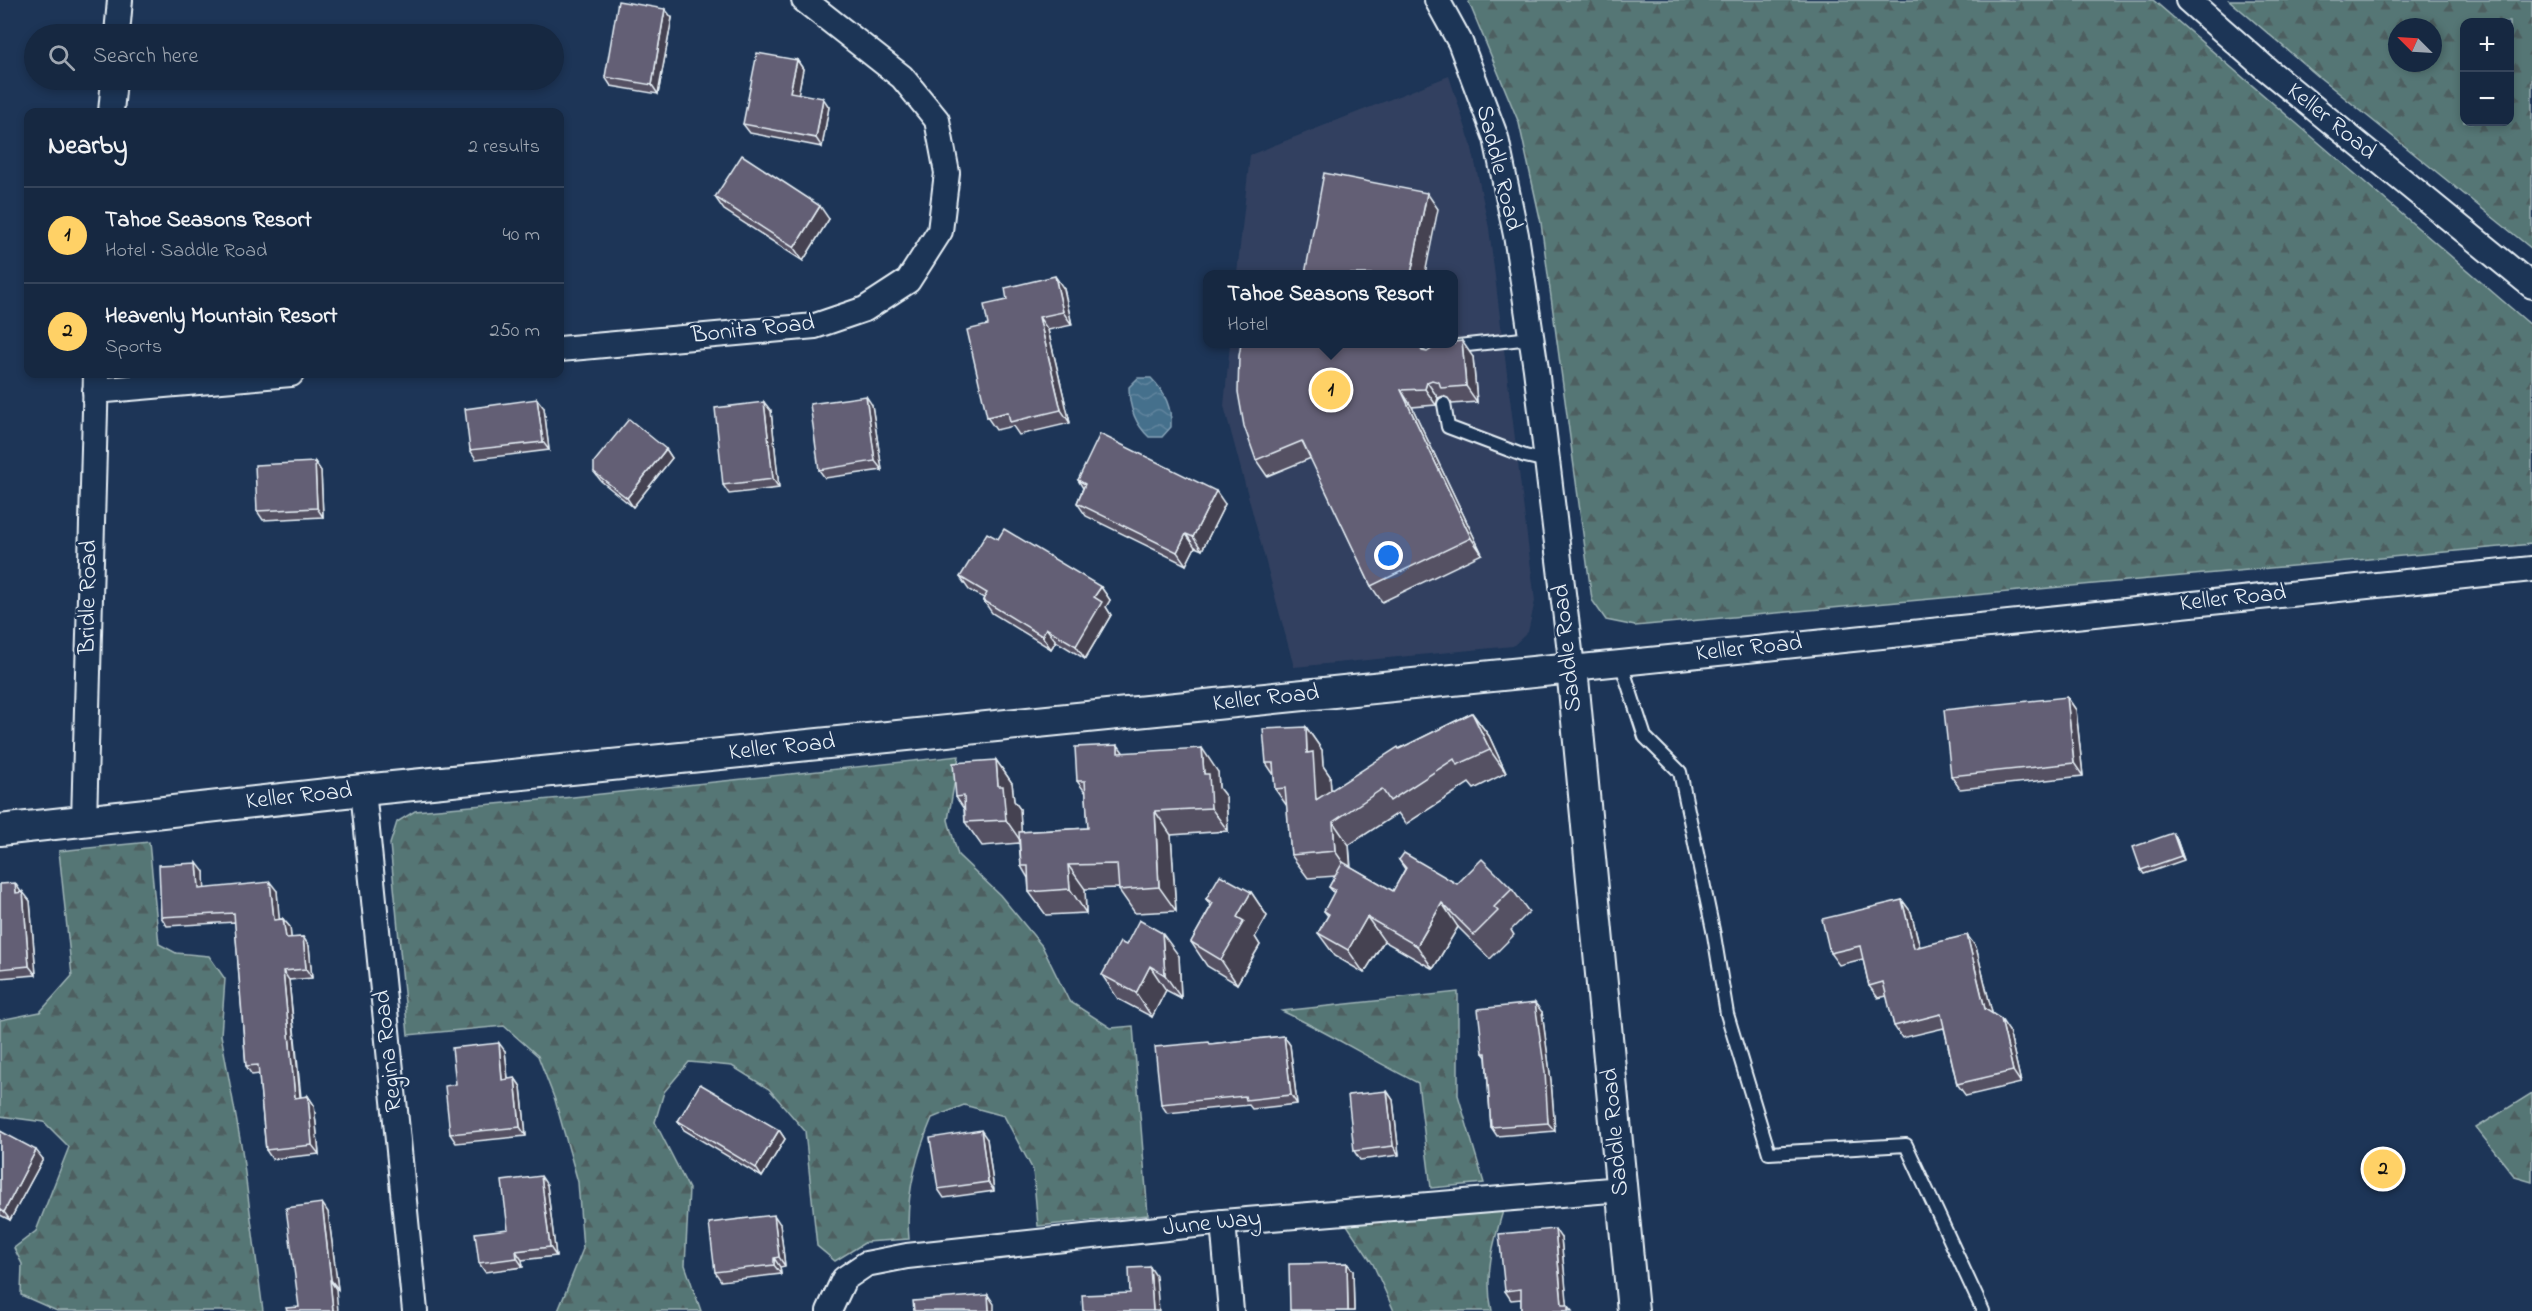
<!DOCTYPE html>
<html lang="en">
<head>
<meta charset="utf-8">
<style>
	:root { --surface:#162841; --page:#23344c; --text:#f1f3f6; --muted:#9ea6b1; --line:#35445a; --accent:#ffd166 }
	body { margin:0; font-family:"Indie Flower",sans-serif; background:var(--page); color:var(--text) }
	.controls { position:absolute; right:18px; top:18px; display:grid; overflow:hidden; border-radius:12px; box-shadow:0 3px 9px #0003 }
	.controls button { width:54px; height:54px; display:grid; place-items:center; padding:0; border:0; border-bottom:2px solid var(--line); background:var(--surface); color:var(--text); font:30px sans-serif }
	.compass { position:absolute; left:2388px; top:18px; width:54px; height:54px; border-radius:50%; background:var(--surface); box-shadow:0 3px 9px #0003; rotate:294deg }
	.you { position:absolute; left:1389px; top:556px; width:21px; height:21px; margin:-15px; border:4px solid #fff; border-radius:50%; background:#1a73e8; box-shadow:0 0 0 9px #1a73e833 }
	.badge { display:grid; place-items:center; width:39px; height:39px; border-radius:50%; background:var(--accent); color:#111; font-size:20px; font-weight:700 }
	.pin { position:absolute; translate:-50% -50%; border:3px solid #fff; box-shadow:0 2px 6px #0006 }
	.popup { position:absolute; left:1203px; top:270px; width:255px; height:78px; box-sizing:border-box; display:grid; place-content:center; border-radius:12px; background:var(--surface); filter:drop-shadow(0 2px 4px #0005); font-size:20px; white-space:nowrap; color:var(--muted) }
	.popup b { font-size:22px; color:var(--text) }
	.popup::after { content:''; position:absolute; left:50%; top:100%; margin-left:-12px; border:12px solid transparent; border-top-color:var(--surface) }
	.list { margin:0; padding:0; list-style:none }
	h2 { display:flex; justify-content:space-between; align-items:center; height:78px; margin:0; padding:0 24px; font-size:26px }
	h2 small { font-size:20px; font-weight:400; color:var(--muted) }
	.list li { display:grid; grid-template-columns:39px 1fr auto; gap:18px; align-items:center; box-sizing:border-box; height:96px; padding:0 24px; border-top:2px solid var(--line) }
	.list b { display:block; font-size:22px; white-space:nowrap }
	.list p { margin:0; font-size:20px; white-space:nowrap; color:var(--muted) }
	.list em { font-size:20px; font-style:normal; color:var(--muted) }
	.icon { flex:none; width:33px; height:33px; fill:none; stroke:currentColor; stroke-width:2; stroke-linecap:round; stroke-linejoin:round }
	.map { position:relative; flex:none; width:2532px; height:1311px; overflow:hidden }
	.search { position:absolute; background:var(--surface); box-shadow:0 3px 9px #0003; left:24px; top:24px; width:540px; height:66px; display:flex; align-items:center; gap:15px; box-sizing:border-box; padding:0 21px; border-radius:33px; color:var(--muted); font-size:22px }
	.panel { position:absolute; background:var(--surface); box-shadow:0 3px 9px #0003; left:24px; top:108px; width:540px; height:270px; border-radius:12px }
	.map>svg:first-child { display:block }
	.built { fill:#324160 }
	.forest { fill:url(#forest-firs); stroke:#9eb4b6; stroke-width:1.5; fill-rule:evenodd }
	.water { fill:url(#water-waves); stroke:#86a3b7; stroke-width:1.5 }
	.lines { fill:none; stroke-linecap:round; stroke-linejoin:round }
	.service-casing { stroke:#e8f1f8; stroke-width:16 }
	.minor-casing { stroke:#e8f1f8; stroke-width:28 }
	.tertiary-casing { stroke:#e8f1f8; stroke-width:34 }
	.service { stroke:#1d3557; stroke-width:12 }
	.minor { stroke:#1d3557; stroke-width:24 }
	.tertiary { stroke:#1d3557; stroke-width:30 }
	.wall { fill:#555164; stroke:#e8f1f8; stroke-width:1.5 }
	.shaded-wall { fill:#454251; stroke:#e8f1f8; stroke-width:1.5 }
	.building { fill:#635e74; stroke:#e8f1f8; stroke-width:1.5 }
	.labels { text-anchor:middle; dominant-baseline:central; stroke-width:5; stroke-linejoin:round; paint-order:stroke }
	.street-label { font-size:24px; fill:#e8f1f8; stroke:#1d3557 }
</style>
</head>
<body>
<div class="map">
<svg width="2532" height="1311" viewBox="0 0 2532 1311">
	<defs>
		<pattern id="forest-firs" width="22" height="20" patternUnits="userSpaceOnUse" patternTransform="scale(1.5)"><rect width="22" height="20" fill="#557675"/><path d="M5 1l3.5 6h-7zM16 11l3.5 6h-7z" fill="#4e5f60"/></pattern>
		<pattern id="water-waves" width="16" height="10" patternUnits="userSpaceOnUse" patternTransform="scale(1.5)"><rect width="16" height="10" fill="#456f8c"/><path d="M0 5q4-4 8 0t8 0" fill="none" stroke="#60849d"/></pattern>
	</defs>
	<rect width="100%" height="100%" fill="#1d3557"/>
	<filter id="ink" filterUnits="userSpaceOnUse"><feTurbulence type="fractalNoise" baseFrequency=".0167" numOctaves="2"/><feDisplacementMap in="SourceGraphic" scale="12" xChannelSelector="R" yChannelSelector="G"/><feConvolveMatrix kernelMatrix="1 2 1 2 8 2 1 2 1" color-interpolation-filters="sRGB"/></filter>
	<g filter="url(#ink)">
		<polygon class="built" points="1449,76 1471,144 1489,228 1535,601 1528,632 1513,646 1294,667 1224,406 1230,344 1454,344 1454,274 1237,274 1250,155"/>
		<g class="forest">
			<polygon points="1468,0 2153,0 2532,326 2532,544 1635,626 1606,620 1592,600 1541,223 1519,123"/>
			<path d="M 2229,0 L 2532,0 L 2532,249 L 2319,77 ZM 2464,22 L 2510,22 L 2510,122 L 2464,122 ZM 2397,27 L 2433,27 L 2433,63 L 2397,63 Z"/>
			<path d="M 959,756 L 948,820 L 958,855 L 1000,895 L 1042,946 L 1069,1001 L 1111,1028 L 1133,1026 L 1148,1215 L 1038,1226 L 1033,1170 L 1004,1116 L 964,1105 L 932,1118 C 916,1156 905,1198 909,1239 L 866,1242 L 835,1261 L 817,1246 L 805,1131 L 769,1089 L 732,1066 L 689,1062 L 664,1092 L 655,1122 L 689,1189 L 685,1265 L 701,1311 L 558,1311 L 583,1249 L 578,1182 L 555,1100 L 538,1056 L 504,1026 L 408,1035 L 390,844 L 397,822 L 415,811 L 573,797 Z"/>
			<polygon points="149,842 159,944 176,953 209,956 225,979 221,1035 242,1150 263,1311 57,1311 21,1295 22,1264 14,1248 36,1231 69,1147 44,1122 0,1116 0,1020 40,1012 72,976 59,851"/>
			<path d="M 1458,992 L 1458,1095 L 1484,1183 L 1431,1188 L 1418,1083 C 1372,1060 1329,1033 1282,1011 Z"/>
			<polygon points="2532,1093 2532,1182 2515,1177 2476,1128"/>
			<path d="M 1503,1211 C 1493,1244 1484,1276 1492,1311 L 1394,1311 L 1373,1264 L 1345,1222 Z"/>
		</g>
		<path class="water" d="M 1138,378 L 1151,378 C 1165,392 1172,408 1171,427 L 1162,437 L 1149,437 C 1135,424 1129,406 1129,387 Z"/>
		<g class="lines">
			<defs>
				<g id="service">
					<polyline points="1449,347 1531,338"/>
					<polyline points="1444,404 1448,427 1525,456 1547,461"/>
					<polyline points="1621,663 1645,737 1680,772 1714,935 1727,1014 1769,1153 1906,1145 1983,1311"/>
				</g>
				<g id="minor">
					<polyline points="1437,0 1460,42 1496,138 1516,235 1536,369 1572,668 2532,569"/>
					<polyline points="2188,0 2264,67 2532,286"/>
					<polyline points="117,34 120,0"/>
					<polyline points="111,112 114,80"/>
					<polyline points="560,349 815,326 865,309 908,281 940,231 947,173 937,120 902,77 804,0"/>
					<polyline points="95,391 291,374"/>
					<polyline points="363,790 415,1311"/>
					<polyline points="84,821 96,374"/>
					<polyline points="1223,1222 1231,1311"/>
					<polyline points="829,1311 844,1279 866,1264 907,1256 1223,1222 1622,1189"/>
				</g>
				<polyline id="tertiary" points="0,830 363,790 1572,668 1633,1311"/>
			</defs>
			<use href="#service" class="service-casing"/>
			<use href="#minor" class="minor-casing"/>
			<use href="#tertiary" class="tertiary-casing"/>
			<use href="#service" class="service"/>
			<use href="#minor" class="minor"/>
			<use href="#tertiary" class="tertiary"/>
		</g>
		<g class="wall">
			<polygon points="672,18 658,94 611,86 605,77"/>
			<polygon points="797,60 803,69 798,94 829,107 822,147 750,133 743,124"/>
			<polygon points="715,197 829,219 803,261 724,210"/>
			<polygon points="1064,289 1072,325 1048,330 1070,423 1019,435 1013,426 996,430 987,417 988,325"/>
			<polygon points="1241,344 1412,344 1412,345 1427,352 1473,357 1477,402 1452,404 1448,398 1443,396 1438,398 1436,405 1412,407 1482,554 1382,602 1371,586 1311,458 1267,476 1256,460"/>
			<polygon points="872,405 882,470 825,478 819,470"/>
			<polygon points="544,408 549,450 476,459 470,450"/>
			<polygon points="771,411 779,488 729,494 723,485"/>
			<polygon points="666,449 672,458 633,507 601,481 594,472"/>
			<polygon points="315,462 321,471 323,517 263,520 257,511"/>
			<polygon points="1078,480 1225,504 1202,550 1195,547 1186,565 1086,516 1077,503 1083,488"/>
			<polygon points="998,539 1101,587 1110,600 1106,607 1111,615 1085,659 1056,641 1051,649 992,613 983,600 984,598 969,590 960,577"/>
			<polygon points="2067,697 2076,710 2083,776 1960,789 1951,776"/>
			<polygon points="1472,713 1489,736 1506,773 1474,789 1469,783 1406,824 1398,813 1349,845 1351,867 1393,891 1405,869 1399,860 1457,884 1512,889 1529,912 1511,930 1514,935 1490,959 1458,927 1433,969 1384,941 1364,973 1335,956 1318,933 1328,916 1324,911 1334,893 1329,887 1335,876 1308,878 1291,855 1287,806 1275,789 1274,775 1266,763 1306,727 1322,750 1323,766 1330,776 1331,791 1399,749"/>
			<polygon points="1123,753 1218,772 1219,788 1226,797 1228,831 1171,835 1176,911 1135,913 1119,890 1119,888 1085,889 1086,913 1046,915 1029,892 1028,878 1021,866 1019,843 982,846 965,822 964,809 956,797 996,760 1012,783 1014,801 1020,809 1021,832 1088,828 1086,793 1077,781"/>
			<polygon points="2176,837 2184,860 2144,874 2141,870"/>
			<polygon points="204,872 204,889 277,891 279,919 283,919 290,927 291,938 303,937 309,946 312,978 289,980 301,1097 308,1096 314,1105 319,1154 272,1159 266,1150 259,1074 252,1075 246,1066 235,922 167,926 161,917"/>
			<polygon points="0,884 21,892 30,901 36,975 0,978"/>
			<polygon points="1251,892 1267,916 1255,937 1260,945 1237,984 1207,966 1191,942 1211,906 1206,899"/>
			<polygon points="1902,900 1911,912 1920,947 1976,947 1992,1013 2009,1031 2021,1083 1966,1096 1957,1084 1944,1028 1902,1038 1894,1026 1887,996 1878,998 1869,986 1863,959 1839,965 1830,953"/>
			<polygon points="1126,945 1179,956 1181,998 1166,990 1152,1017 1118,999 1102,975"/>
			<polygon points="1542,1012 1551,1081 1555,1131 1497,1136 1491,1127 1486,1057 1483,1053"/>
			<polygon points="1284,1036 1290,1045 1297,1104 1252,1109 1249,1105 1167,1113 1161,1104 1211,1044"/>
			<polygon points="505,1051 508,1079 515,1078 521,1087 526,1136 456,1143 450,1134 456,1084"/>
			<polygon points="1387,1091 1393,1100 1399,1155 1360,1160 1354,1151"/>
			<polygon points="678,1121 779,1130 785,1139 762,1177 684,1130"/>
			<polygon points="0,1131 43,1159 10,1220 0,1215"/>
			<polygon points="987,1139 994,1191 944,1198 938,1189"/>
			<polygon points="547,1185 556,1256 522,1260 523,1267 485,1272 479,1263 508,1229"/>
			<polygon points="328,1212 338,1289 299,1307"/>
			<polygon points="780,1224 785,1266 780,1267 781,1274 721,1281 715,1272"/>
			<polygon points="1561,1238 1567,1305 1572,1311 1521,1311 1521,1299 1511,1300 1505,1291"/>
			<polygon points="1353,1271 1354,1311 1291,1311 1290,1310"/>
		</g>
		<g class="shaded-wall">
			<polygon points="665,9 672,18 658,94 652,85"/>
			<polygon points="797,60 803,69 797,101 790,92"/>
			<polygon points="823,98 829,107 822,147 816,138"/>
			<polygon points="1427,193 1438,209 1425,274 1411,274"/>
			<polygon points="820,206 829,219 803,261 794,248"/>
			<polygon points="1055,276 1064,289 1072,325 1063,312"/>
			<polygon points="1039,317 1048,330 1070,423 1061,410"/>
			<polygon points="1462,341 1473,357 1477,402 1466,386"/>
			<polygon points="1397,344 1412,344 1408,362 1397,346"/>
			<polygon points="1427,382 1438,398 1436,405 1425,389"/>
			<polygon points="1401,390 1412,407 1482,554 1471,538"/>
			<polygon points="866,396 872,405 882,470 875,461"/>
			<polygon points="537,399 544,408 549,450 543,442"/>
			<polygon points="764,402 771,411 779,488 773,479"/>
			<polygon points="666,449 672,458 633,507 627,498"/>
			<polygon points="315,462 321,471 323,517 317,508"/>
			<polygon points="1216,491 1225,504 1202,550 1193,537"/>
			<polygon points="1186,534 1195,547 1186,565 1177,552"/>
			<polygon points="1101,587 1110,600 1106,607 1111,615 1085,659 1076,646 1094,597"/>
			<polygon points="1046,628 1056,641 1051,649 1042,636"/>
			<polygon points="2067,697 2076,710 2083,776 2074,763"/>
			<polygon points="1472,713 1489,736 1506,773 1490,750"/>
			<polygon points="1306,727 1322,750 1323,766 1330,776 1333,823 1316,800 1307,753"/>
			<polygon points="1118,745 1134,768 1118,753"/>
			<polygon points="1202,748 1218,772 1219,788 1226,797 1228,831 1211,808 1204,774"/>
			<polygon points="996,760 1012,783 1014,801 1020,809 1022,843 1006,820 998,786"/>
			<polygon points="1155,811 1171,835 1176,911 1159,887"/>
			<polygon points="1333,822 1349,845 1351,874 1335,851"/>
			<polygon points="2173,833 2176,837 2184,860 2181,856"/>
			<polygon points="197,863 204,872 205,898 199,889"/>
			<polygon points="1068,865 1085,889 1086,913 1070,889"/>
			<polygon points="270,882 277,891 280,928 274,920"/>
			<polygon points="15,883 21,892 22,902 16,893"/>
			<polygon points="23,892 30,901 36,975 29,966"/>
			<polygon points="1251,892 1267,916 1255,937 1260,945 1237,984 1221,960 1237,917"/>
			<polygon points="1902,900 1911,912 1923,960 1914,948"/>
			<polygon points="1442,903 1458,927 1433,969 1417,946"/>
			<polygon points="1367,917 1384,941 1364,973 1348,950"/>
			<polygon points="283,919 290,927 292,947 286,938"/>
			<polygon points="1162,933 1179,956 1181,998 1165,975"/>
			<polygon points="1967,935 1976,947 1994,1021 1985,1009"/>
			<polygon points="303,937 309,946 312,978 306,969"/>
			<polygon points="1150,966 1166,990 1152,1017 1136,993"/>
			<polygon points="283,971 289,980 301,1107 295,1098"/>
			<polygon points="1535,1003 1542,1012 1551,1081 1555,1131 1548,1123"/>
			<polygon points="2001,1019 2009,1031 2021,1083 2013,1071"/>
			<polygon points="1284,1036 1290,1045 1297,1104 1291,1095"/>
			<polygon points="499,1043 505,1051 509,1088 502,1080"/>
			<polygon points="515,1078 521,1087 526,1136 520,1127"/>
			<polygon points="1387,1091 1393,1100 1399,1155 1393,1146"/>
			<polygon points="308,1096 314,1105 319,1154 312,1145"/>
			<polygon points="779,1130 785,1139 762,1177 756,1168"/>
			<polygon points="981,1130 987,1139 994,1191 988,1182"/>
			<polygon points="36,1150 43,1159 10,1220 4,1212"/>
			<polygon points="541,1176 547,1185 556,1256 550,1247"/>
			<polygon points="322,1203 328,1212 338,1289 331,1280"/>
			<polygon points="774,1215 780,1224 785,1266 779,1257"/>
			<polygon points="1555,1229 1561,1238 1568,1311 1562,1305"/>
			<polygon points="516,1251 522,1260 523,1267 517,1258"/>
			<polygon points="774,1258 780,1267 781,1274 774,1265"/>
			<polygon points="1347,1263 1353,1271 1354,1311 1348,1311"/>
			<polygon points="1150,1267 1156,1276 1159,1311 1153,1311"/>
			<polygon points="330,1280 336,1289 338,1311 333,1311"/>
			<polygon points="988,1295 994,1304 994,1311 989,1311"/>
		</g>
		<g class="building">
			<polygon points="618,1 665,9 652,85 605,77"/>
			<polygon points="757,53 797,60 790,92 823,98 816,138 743,124"/>
			<polygon points="742,155 820,206 794,248 715,197"/>
			<polygon points="1324,173 1427,193 1411,274 1305,274"/>
			<polygon points="1055,276 1063,312 1039,317 1061,410 1010,422 1008,412 987,417 967,330 988,325 984,305 1007,300 1005,288"/>
			<polygon points="1462,341 1466,386 1441,388 1439,382 1432,380 1427,382 1425,389 1401,390 1471,538 1371,586 1302,441 1256,460 1244,426 1238,392 1239,356 1241,344 1397,344 1397,346 1418,344 1422,351 1427,352 1433,348 1435,344 1454,344 1454,342"/>
			<polygon points="866,396 875,461 819,470 810,404"/>
			<polygon points="537,399 543,442 470,450 465,409"/>
			<polygon points="764,402 773,479 723,485 715,408"/>
			<polygon points="629,419 666,449 627,498 594,472 594,462"/>
			<polygon points="1100,434 1216,491 1193,537 1186,534 1177,552 1077,503 1085,484 1078,480"/>
			<polygon points="315,462 317,508 257,511 255,465"/>
			<polygon points="1004,529 1101,587 1094,597 1102,602 1076,646 1046,628 1042,636 983,600 987,593 960,577 987,533 998,539"/>
			<polygon points="2067,697 2074,763 1951,776 1944,710"/>
			<polygon points="1472,713 1490,750 1457,765 1454,759 1390,801 1382,789 1333,822 1335,851 1291,855 1285,788 1275,789 1273,763 1266,763 1263,729 1306,727 1307,753 1313,752 1316,800 1398,747 1399,749"/>
			<polygon points="1118,745 1118,753 1202,748 1204,774 1209,774 1211,808 1155,811 1159,887 1119,890 1117,864 1068,865 1070,889 1029,892 1028,866 1021,866 1019,832 1088,828 1085,781 1077,781 1075,747"/>
			<polygon points="996,760 998,786 1003,786 1006,820 965,822 964,796 956,797 953,763"/>
			<polygon points="2173,833 2181,856 2141,870 2133,847"/>
			<polygon points="1404,853 1457,884 1482,859 1512,889 1494,907 1498,911 1474,935 1442,903 1417,946 1367,917 1348,950 1318,933 1329,914 1324,911 1335,890 1329,887 1343,862 1393,891 1406,868 1399,860"/>
			<polygon points="197,863 199,889 270,882 274,920 283,919 286,938 303,937 306,969 283,971 295,1098 308,1096 312,1145 266,1150 258,1065 246,1066 234,913 161,917 159,865"/>
			<polygon points="1220,875 1251,892 1237,917 1244,921 1221,960 1191,942 1213,903 1206,899"/>
			<polygon points="15,883 16,893 23,892 29,966 0,969 0,884"/>
			<polygon points="1902,900 1914,948 1967,935 1985,1009 2001,1019 2013,1071 1957,1084 1941,1014 1894,1026 1883,982 1869,986 1860,946 1830,953 1822,919"/>
			<polygon points="1139,920 1162,933 1165,975 1150,966 1136,993 1102,975 1120,942 1126,945"/>
			<polygon points="1535,1003 1545,1072 1548,1123 1491,1127 1486,1053 1483,1053 1478,1009"/>
			<polygon points="1284,1036 1291,1095 1246,1100 1245,1096 1161,1104 1155,1047 1209,1042 1210,1044"/>
			<polygon points="499,1043 502,1080 515,1078 520,1127 450,1134 445,1086 456,1084 452,1048"/>
			<polygon points="700,1084 779,1130 756,1168 678,1121"/>
			<polygon points="1387,1091 1393,1146 1354,1151 1348,1095"/>
			<polygon points="981,1130 988,1182 938,1189 930,1138"/>
			<polygon points="0,1131 36,1150 4,1212 0,1209"/>
			<polygon points="541,1176 550,1247 516,1251 517,1258 479,1263 475,1233 508,1229 502,1181"/>
			<polygon points="322,1203 331,1280 330,1280 333,1311 287,1311 286,1308 299,1307 286,1208"/>
			<polygon points="774,1215 779,1257 774,1258 774,1265 715,1272 709,1223"/>
			<polygon points="1555,1229 1562,1305 1568,1305 1568,1311 1521,1311 1521,1289 1505,1291 1499,1234"/>
			<polygon points="1347,1263 1348,1311 1310,1311 1310,1310 1290,1310 1289,1264"/>
			<polygon points="1150,1267 1153,1311 1083,1311 1082,1295 1130,1293 1129,1268"/>
			<polygon points="988,1295 989,1311 914,1311 913,1301"/>
		</g>
	</g>
	<g class="labels">
		<g class="street-label">
			<text transform="translate(2331 122) rotate(39)">Keller Road</text>
			<text transform="translate(1498 168) rotate(76)">Saddle Road</text>
			<text transform="translate(753 330) rotate(-6)">Bonita Road</text>
			<text transform="translate(89 597) rotate(-89)">Bridle Road</text>
			<text transform="translate(2233 599) rotate(-6)">Keller Road</text>
			<text transform="translate(1568 648) rotate(-96)">Saddle Road</text>
			<text transform="translate(1749 649) rotate(-6)">Keller Road</text>
			<text transform="translate(1266 699) rotate(-6)">Keller Road</text>
			<text transform="translate(782 748) rotate(-6)">Keller Road</text>
			<text transform="translate(299 797) rotate(-6)">Keller Road</text>
			<text transform="translate(389 1051) rotate(-96)">Regina Road</text>
			<text transform="translate(1616 1132) rotate(-95)">Saddle Road</text>
			<text transform="translate(1212 1224) rotate(-6)">June Way</text>
		</g>
	</g>
</svg>
<div class="controls">
<button>+</button>
<button>−</button>
</div>
<svg class="compass" viewBox="-18 -18 36 36"><path d="M0-13l5 13h-10z" fill="#e53935"/><path d="M0 13l5-13h-10z" fill="#9ea6b1"/></svg>
<div class="you"></div>
<div class="pin badge" style="left:1331px;top:390px">1</div>
<div class="popup"><b>Tahoe Seasons Resort</b>Hotel</div>
<div class="pin badge" style="left:2383px;top:1169px">2</div>
<div class="search"><svg class="icon" aria-label="search" viewBox="0 0 24 24"><circle cx="10" cy="10" r="6"/><path d="M15 15l6 6"/></svg>Search here</div>
<section class="panel">
<h2>Nearby<small>2 results</small></h2>
<ul class="list">
<li><span class="badge">1</span><div><b>Tahoe Seasons Resort</b><p>Hotel · Saddle Road</p></div><em>40 m</em></li>
<li><span class="badge">2</span><div><b>Heavenly Mountain Resort</b><p>Sports</p></div><em>250 m</em></li>
</ul>
</section>
</div>
</body>
</html>
